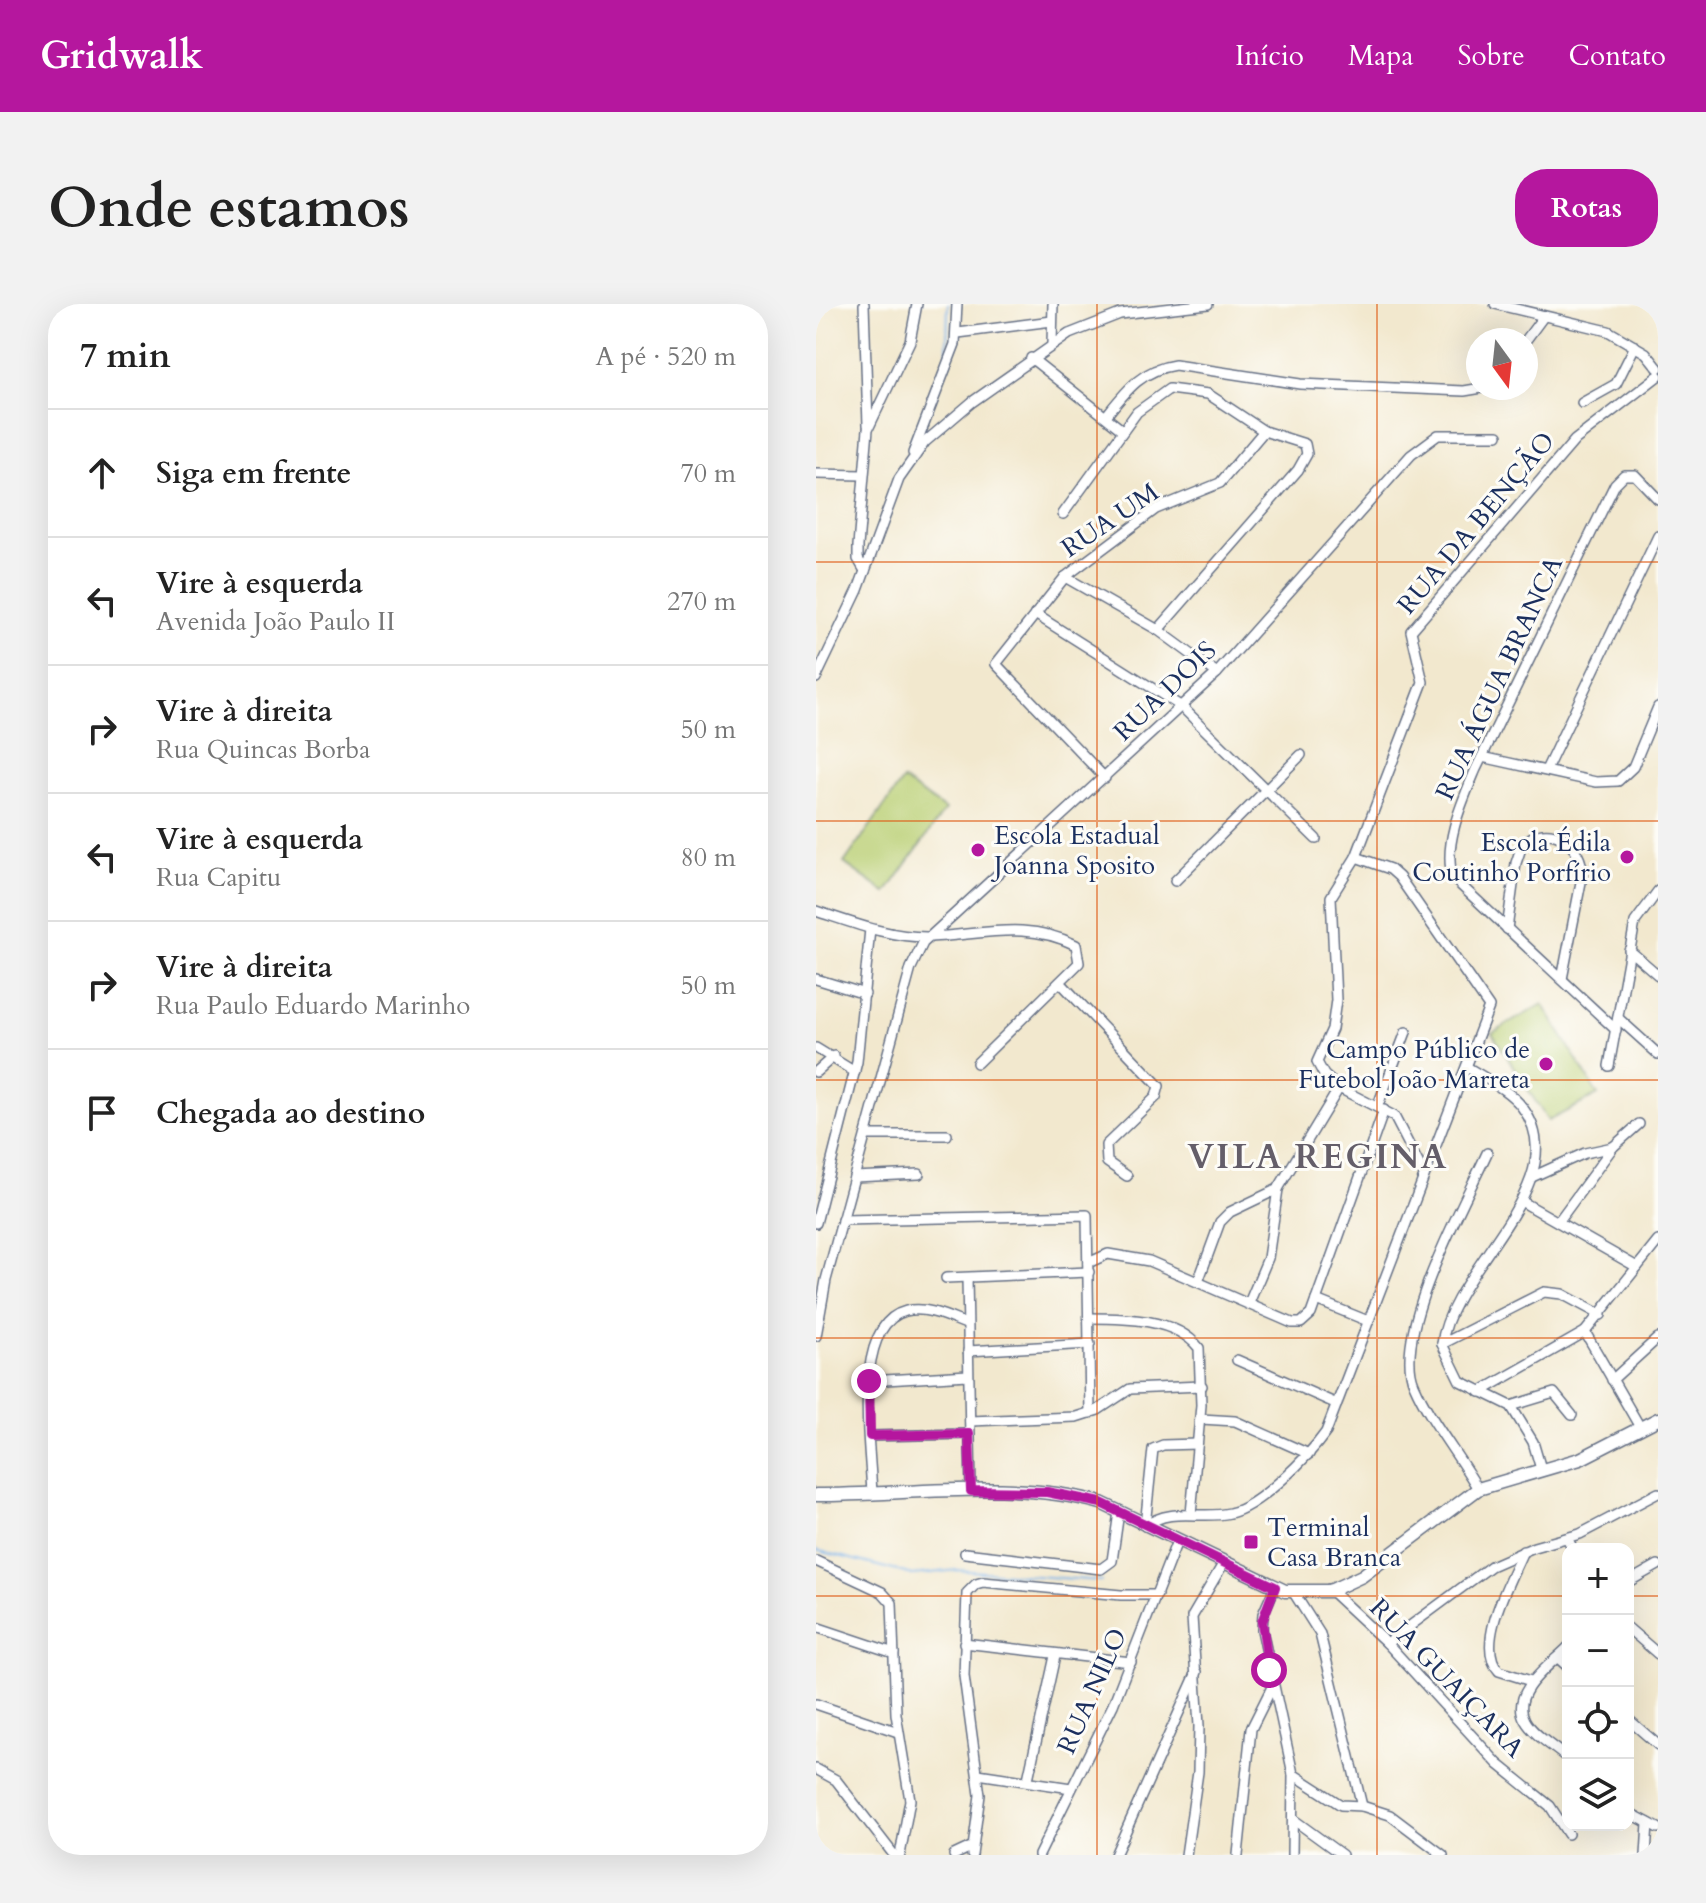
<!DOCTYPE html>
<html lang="pt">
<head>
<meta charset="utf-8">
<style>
	:root { --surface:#fff; --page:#f2f2f2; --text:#222; --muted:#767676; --line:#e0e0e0; --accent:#b5179e }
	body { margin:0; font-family:Cardo,serif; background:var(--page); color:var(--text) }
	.controls { position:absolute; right:24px; bottom:24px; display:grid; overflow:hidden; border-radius:16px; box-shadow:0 8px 32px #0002 }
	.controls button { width:72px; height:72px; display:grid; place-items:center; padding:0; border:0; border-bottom:2px solid var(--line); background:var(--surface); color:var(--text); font:40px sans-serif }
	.compass { position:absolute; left:650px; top:24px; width:72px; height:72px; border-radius:50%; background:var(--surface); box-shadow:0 8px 32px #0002; rotate:165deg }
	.stop { position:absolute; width:24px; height:24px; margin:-18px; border:6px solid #b5179e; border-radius:50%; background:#fff }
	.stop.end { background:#b5179e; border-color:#fff; box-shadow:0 2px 8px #0008 }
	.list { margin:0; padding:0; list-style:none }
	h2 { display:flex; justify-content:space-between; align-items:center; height:104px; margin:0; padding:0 32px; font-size:34px }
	h2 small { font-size:26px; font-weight:400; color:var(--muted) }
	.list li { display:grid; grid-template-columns:52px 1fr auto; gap:24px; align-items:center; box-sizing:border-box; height:128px; padding:0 32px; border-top:2px solid var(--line) }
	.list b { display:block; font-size:30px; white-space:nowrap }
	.list p { margin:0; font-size:26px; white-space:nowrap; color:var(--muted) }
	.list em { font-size:26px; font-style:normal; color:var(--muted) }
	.icon { flex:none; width:44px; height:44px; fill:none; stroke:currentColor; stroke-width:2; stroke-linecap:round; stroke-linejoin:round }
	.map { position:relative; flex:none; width:842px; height:1551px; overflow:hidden; border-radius:32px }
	header { display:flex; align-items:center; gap:48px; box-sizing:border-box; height:112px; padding:0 40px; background:var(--accent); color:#fff }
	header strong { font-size:38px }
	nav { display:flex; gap:44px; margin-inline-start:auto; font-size:28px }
	.intro { display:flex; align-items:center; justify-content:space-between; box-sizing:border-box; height:192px; padding:0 48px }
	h1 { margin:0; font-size:56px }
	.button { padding:20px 36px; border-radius:32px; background:var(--accent); color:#fff; font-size:28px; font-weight:700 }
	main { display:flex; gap:48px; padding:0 48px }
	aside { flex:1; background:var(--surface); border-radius:32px; box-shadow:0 8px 32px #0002 }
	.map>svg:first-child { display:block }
	.green { fill:#b9cf73; stroke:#6a7f68; stroke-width:2 }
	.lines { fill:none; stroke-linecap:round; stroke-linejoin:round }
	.stream { stroke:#7ab3ea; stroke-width:2 }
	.minor-casing { stroke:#667085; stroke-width:12 }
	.major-casing { stroke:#667085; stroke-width:15 }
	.minor { stroke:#fff; stroke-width:9 }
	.major { stroke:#fff; stroke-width:12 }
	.route { stroke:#b5179e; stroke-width:10 }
	.grid { fill:none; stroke:#de5710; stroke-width:2; stroke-opacity:0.55 }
	.poi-dot { fill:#b5179e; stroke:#fdfcf7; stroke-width:3 }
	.labels { text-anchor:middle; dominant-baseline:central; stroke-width:6; stroke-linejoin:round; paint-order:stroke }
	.street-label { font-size:26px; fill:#1b2f5e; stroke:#fdfcf7 }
	.poi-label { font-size:26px; fill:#1b2f5e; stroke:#fdfcf7; text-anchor:start }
	.district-label { font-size:34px; font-weight:bold; letter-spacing:2px; fill:#645e69; stroke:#fdfcf7 }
</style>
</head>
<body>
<header>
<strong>Gridwalk</strong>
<nav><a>Início</a><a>Mapa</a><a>Sobre</a><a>Contato</a></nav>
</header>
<div class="intro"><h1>Onde estamos</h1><a class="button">Rotas</a></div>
<main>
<aside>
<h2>7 min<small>A pé · 520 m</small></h2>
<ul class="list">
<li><svg class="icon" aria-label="ahead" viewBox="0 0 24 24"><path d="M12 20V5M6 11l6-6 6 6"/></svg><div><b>Siga em frente</b></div><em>70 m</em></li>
<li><svg class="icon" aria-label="left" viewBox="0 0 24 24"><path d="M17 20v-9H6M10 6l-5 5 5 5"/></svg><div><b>Vire à esquerda</b><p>Avenida João Paulo II</p></div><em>270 m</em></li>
<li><svg class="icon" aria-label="right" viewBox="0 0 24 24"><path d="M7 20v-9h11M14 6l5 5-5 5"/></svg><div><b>Vire à direita</b><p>Rua Quincas Borba</p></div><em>50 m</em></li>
<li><svg class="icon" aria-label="left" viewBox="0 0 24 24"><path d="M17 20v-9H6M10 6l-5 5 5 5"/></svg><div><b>Vire à esquerda</b><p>Rua Capitu</p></div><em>80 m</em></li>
<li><svg class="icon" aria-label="right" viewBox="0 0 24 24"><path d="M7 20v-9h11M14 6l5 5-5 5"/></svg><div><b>Vire à direita</b><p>Rua Paulo Eduardo Marinho</p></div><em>50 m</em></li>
<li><svg class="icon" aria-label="arrive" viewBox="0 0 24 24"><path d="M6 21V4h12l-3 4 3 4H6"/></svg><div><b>Chegada ao destino</b></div></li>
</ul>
</aside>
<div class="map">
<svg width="842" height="1551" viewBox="0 0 842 1551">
	<rect width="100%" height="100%" fill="#fdfcf7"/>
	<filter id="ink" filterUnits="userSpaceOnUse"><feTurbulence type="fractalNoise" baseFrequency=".0125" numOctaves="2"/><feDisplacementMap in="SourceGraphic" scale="16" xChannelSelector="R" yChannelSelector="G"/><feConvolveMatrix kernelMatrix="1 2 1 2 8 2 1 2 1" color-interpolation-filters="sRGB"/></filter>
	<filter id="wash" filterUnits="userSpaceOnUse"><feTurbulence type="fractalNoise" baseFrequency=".006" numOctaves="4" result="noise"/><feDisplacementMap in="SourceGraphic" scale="32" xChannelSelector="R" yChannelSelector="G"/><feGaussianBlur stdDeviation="1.8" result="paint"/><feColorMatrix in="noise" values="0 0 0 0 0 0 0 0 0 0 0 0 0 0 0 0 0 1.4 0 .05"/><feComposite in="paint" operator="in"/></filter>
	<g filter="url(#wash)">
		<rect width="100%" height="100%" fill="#f2e8ce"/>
		<g class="green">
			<polygon points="87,476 129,506 70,589 28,559"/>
			<polygon points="727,700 782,791 732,817 676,729"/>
		</g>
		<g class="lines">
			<g class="stream">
				<polyline points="131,47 132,0"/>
				<polyline points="0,1246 97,1271 141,1266 285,1277"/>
			</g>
		</g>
	</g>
	<g filter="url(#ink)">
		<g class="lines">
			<defs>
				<g id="minor">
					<polyline points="48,0 52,121"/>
					<polyline points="679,0 792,27 830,49 842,64"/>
					<polyline points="142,29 236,17"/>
					<polyline points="710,36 727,13"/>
					<polyline points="236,40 237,0"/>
					<polyline points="215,54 306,126"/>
					<polyline points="766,99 800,80 819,42"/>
					<path d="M 290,112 C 310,87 325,66 359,61 L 484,80 L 648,87 L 666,84"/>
					<polyline points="97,149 139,40 141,0"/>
					<polyline points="0,170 46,171"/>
					<polyline points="247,210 321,108 353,85 392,90 448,127 489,140 491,150 482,166 342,326"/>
					<polyline points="49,267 42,255 42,242 52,125 94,37 101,0"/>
					<polyline points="249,273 342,326 401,369"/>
					<polyline points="219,310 366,403 500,535"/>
					<polyline points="0,374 42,286 83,175 109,138 156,98 253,30 304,10 392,0"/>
					<polyline points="666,453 780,478 802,477 817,463 842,403"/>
					<polyline points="731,464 842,232"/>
					<polyline points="289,474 180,360 249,273 340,205 404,179 448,127"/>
					<polyline points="359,577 485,451"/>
					<path d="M 0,607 C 37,619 75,634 114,633 C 167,631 209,616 260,641 L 263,659 L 161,759"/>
					<path d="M 691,625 L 700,559 L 706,541 C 731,514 769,540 766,573 L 746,675"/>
					<polyline points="813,646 842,671"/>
					<polyline points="0,675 49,690"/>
					<polyline points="244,678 343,782 340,793 290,841 291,858 311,872"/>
					<polyline points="802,714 842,750"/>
					<path d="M 800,726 L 637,574 C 626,541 647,496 660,465 L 799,180 L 808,171 L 819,171 L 842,195"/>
					<polyline points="0,744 39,768"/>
					<polyline points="793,762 819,618 842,587"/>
					<path d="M 651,763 C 670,775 693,786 706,803 C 763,877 634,965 626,1040 L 644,1077 L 695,1102 L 717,1138 L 725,1165"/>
					<polyline points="0,768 18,752"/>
					<polyline points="523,784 508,771 501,758 516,725 520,696 515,593 540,553 607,378 595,327 759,136 842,72"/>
					<polyline points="562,801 590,728"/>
					<polyline points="50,831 131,831"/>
					<polyline points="38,873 103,870"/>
					<polyline points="716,873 769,849 797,843"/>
					<polyline points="705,897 821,963"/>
					<polyline points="26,916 271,911 274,1109"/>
					<polyline points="742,918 797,843 823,820"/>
					<polyline points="0,919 41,758 54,625"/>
					<polyline points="272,959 292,950 333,957 476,1019 485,1019 495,1010 568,806"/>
					<polyline points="130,974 273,968"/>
					<polyline points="151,974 155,1187"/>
					<polyline points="382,978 404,918 414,908 462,885 523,784 578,812 607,868"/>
					<polyline points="500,996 552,1017"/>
					<polyline points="433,999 452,954 462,885"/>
					<path d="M 274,1014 C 308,1014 360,1014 383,1044 L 385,1101 L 375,1210"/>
					<polyline points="769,1028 825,1125"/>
					<polyline points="0,1032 10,976 95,664 107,639 401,369 595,151 622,131 682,131"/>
					<polyline points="626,1040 728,988 746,990 785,1011"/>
					<polyline points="152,1047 274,1040"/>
					<polyline points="421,1056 521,1100"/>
					<polyline points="796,1076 842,1034"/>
					<polyline points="53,1077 152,1071"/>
					<polyline points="664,1088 769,1028 842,937"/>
					<polyline points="695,1102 738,1089 756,1111"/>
					<polyline points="385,1115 419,1117 493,1150"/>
					<polyline points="154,1117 260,1113 282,1106 314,1085 386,1082"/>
					<polyline points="54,1132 153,1130"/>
					<path d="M 662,1185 C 642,1150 614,1117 598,1080 C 576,1028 648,900 671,849"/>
					<path d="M 56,1191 C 55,1147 34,1021 90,1007 C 110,1002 132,1013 150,1020"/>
					<path d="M 329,1222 C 356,1202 384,1216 414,1209 C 443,1203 493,1152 510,1128 L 673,703 L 583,573 L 574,565 L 540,553"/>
					<polyline points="329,1222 337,1145 347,1141 381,1140"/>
					<polyline points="751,1234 757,1245"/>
					<path d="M 707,1247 C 695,1275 658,1341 683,1367 L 715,1377"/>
					<polyline points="149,1249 285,1265 296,1257 303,1208"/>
					<polyline points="0,1257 66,1288 76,1299 80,1410 94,1496 84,1551"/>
					<polyline points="812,1278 842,1261"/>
					<polyline points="459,1283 447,1310 446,1326 477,1470 476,1551"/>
					<polyline points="513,1285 571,1339 682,1460 734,1502 752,1530"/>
					<polyline points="478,1289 504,1330 546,1502"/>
					<polyline points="0,1323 78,1349"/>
					<polyline points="812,1324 842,1350"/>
					<polyline points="148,1339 315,1358"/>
					<polyline points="571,1339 675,1262 718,1243 764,1230 842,1189"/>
					<path d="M 752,1343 C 736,1360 693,1388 709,1416 C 717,1431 740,1444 752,1455"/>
					<polyline points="742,1354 752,1363"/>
					<polyline points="0,1400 82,1428"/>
					<polyline points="812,1415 842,1441"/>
					<polyline points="0,1465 20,1476 78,1551"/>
					<polyline points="162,1470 255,1484"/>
					<polyline points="477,1470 525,1501 546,1502 574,1511 627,1551"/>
					<polyline points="212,1475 239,1352"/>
					<polyline points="812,1508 842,1524"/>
					<polyline points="478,1516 526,1551"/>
					<polyline points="138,1551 155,1543"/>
					<polyline points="156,1551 164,1491 148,1372 151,1289 160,1280 167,1278 305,1291 341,1291"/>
					<polyline points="223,1551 297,1401 361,1237"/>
					<polyline points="299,1551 381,1368"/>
					<polyline points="370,1551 382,1468 383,1422 376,1313 407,1260"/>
					<polyline points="422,1551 435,1425 457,1381"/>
					<polyline points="830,1551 832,1519"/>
				</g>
				<path id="major" d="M 0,1191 C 94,1191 194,1174 285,1199 L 469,1287 L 514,1287 L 546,1272 L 662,1185 L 764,1155 L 842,1115"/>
			</defs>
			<use href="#minor" class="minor-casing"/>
			<use href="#major" class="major-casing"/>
			<use href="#minor" class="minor"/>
			<use href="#major" class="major"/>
		</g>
	</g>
	<g class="lines" filter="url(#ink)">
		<polyline class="route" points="53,1077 54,1132 153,1130 155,1187 231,1188 285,1199 459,1283 446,1318 453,1366"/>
	</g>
	<path class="grid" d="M 281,0 L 281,1551M 561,0 L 561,1551M 0,258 L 842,258M 0,517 L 842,517M 0,776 L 842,776M 0,1034 L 842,1034M 0,1292 L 752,1292M 812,1292 L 842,1292"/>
	<g class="poi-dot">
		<circle cx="162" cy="546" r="8"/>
		<circle cx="811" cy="553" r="8"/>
		<circle cx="730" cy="760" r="8"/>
		<rect x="427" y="1230" width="16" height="16" rx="4"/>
	</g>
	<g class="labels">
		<g class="street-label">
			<text transform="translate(294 216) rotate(-34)">RUA UM</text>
			<text transform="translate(660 219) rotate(-50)">RUA DA BENÇÃO</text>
			<text transform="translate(683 374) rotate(-65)">RUA ÁGUA BRANCA</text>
			<text transform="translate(349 387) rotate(-44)">RUA DOIS</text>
			<text transform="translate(631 1374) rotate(46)">RUA GUAIÇARA</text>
			<text transform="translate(276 1387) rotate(-66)">RUA NILO</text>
		</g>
		<g class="poi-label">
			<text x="178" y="531">Escola Estadual<tspan x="178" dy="30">Joanna Sposito</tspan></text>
			<text x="795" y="538" text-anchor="end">Escola Édila<tspan x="795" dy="30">Coutinho Porfírio</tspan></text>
			<text x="714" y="745" text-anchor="end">Campo Público de<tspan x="714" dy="30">Futebol João Marreta</tspan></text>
			<text x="451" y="1223">Terminal<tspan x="451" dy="30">Casa Branca</tspan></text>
		</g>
		<g class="district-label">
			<text x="502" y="853">VILA REGINA</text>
		</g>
	</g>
</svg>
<div class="controls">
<button>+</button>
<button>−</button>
<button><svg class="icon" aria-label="locate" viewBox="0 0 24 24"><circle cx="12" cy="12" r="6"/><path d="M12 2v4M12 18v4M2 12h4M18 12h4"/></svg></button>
<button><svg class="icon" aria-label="layers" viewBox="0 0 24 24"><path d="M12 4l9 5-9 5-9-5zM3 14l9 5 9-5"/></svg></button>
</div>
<svg class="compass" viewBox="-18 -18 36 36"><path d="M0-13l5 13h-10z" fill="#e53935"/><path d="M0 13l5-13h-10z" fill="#767676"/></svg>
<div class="stop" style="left:453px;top:1366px"></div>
<div class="stop end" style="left:53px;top:1077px"></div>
</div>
</main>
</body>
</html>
